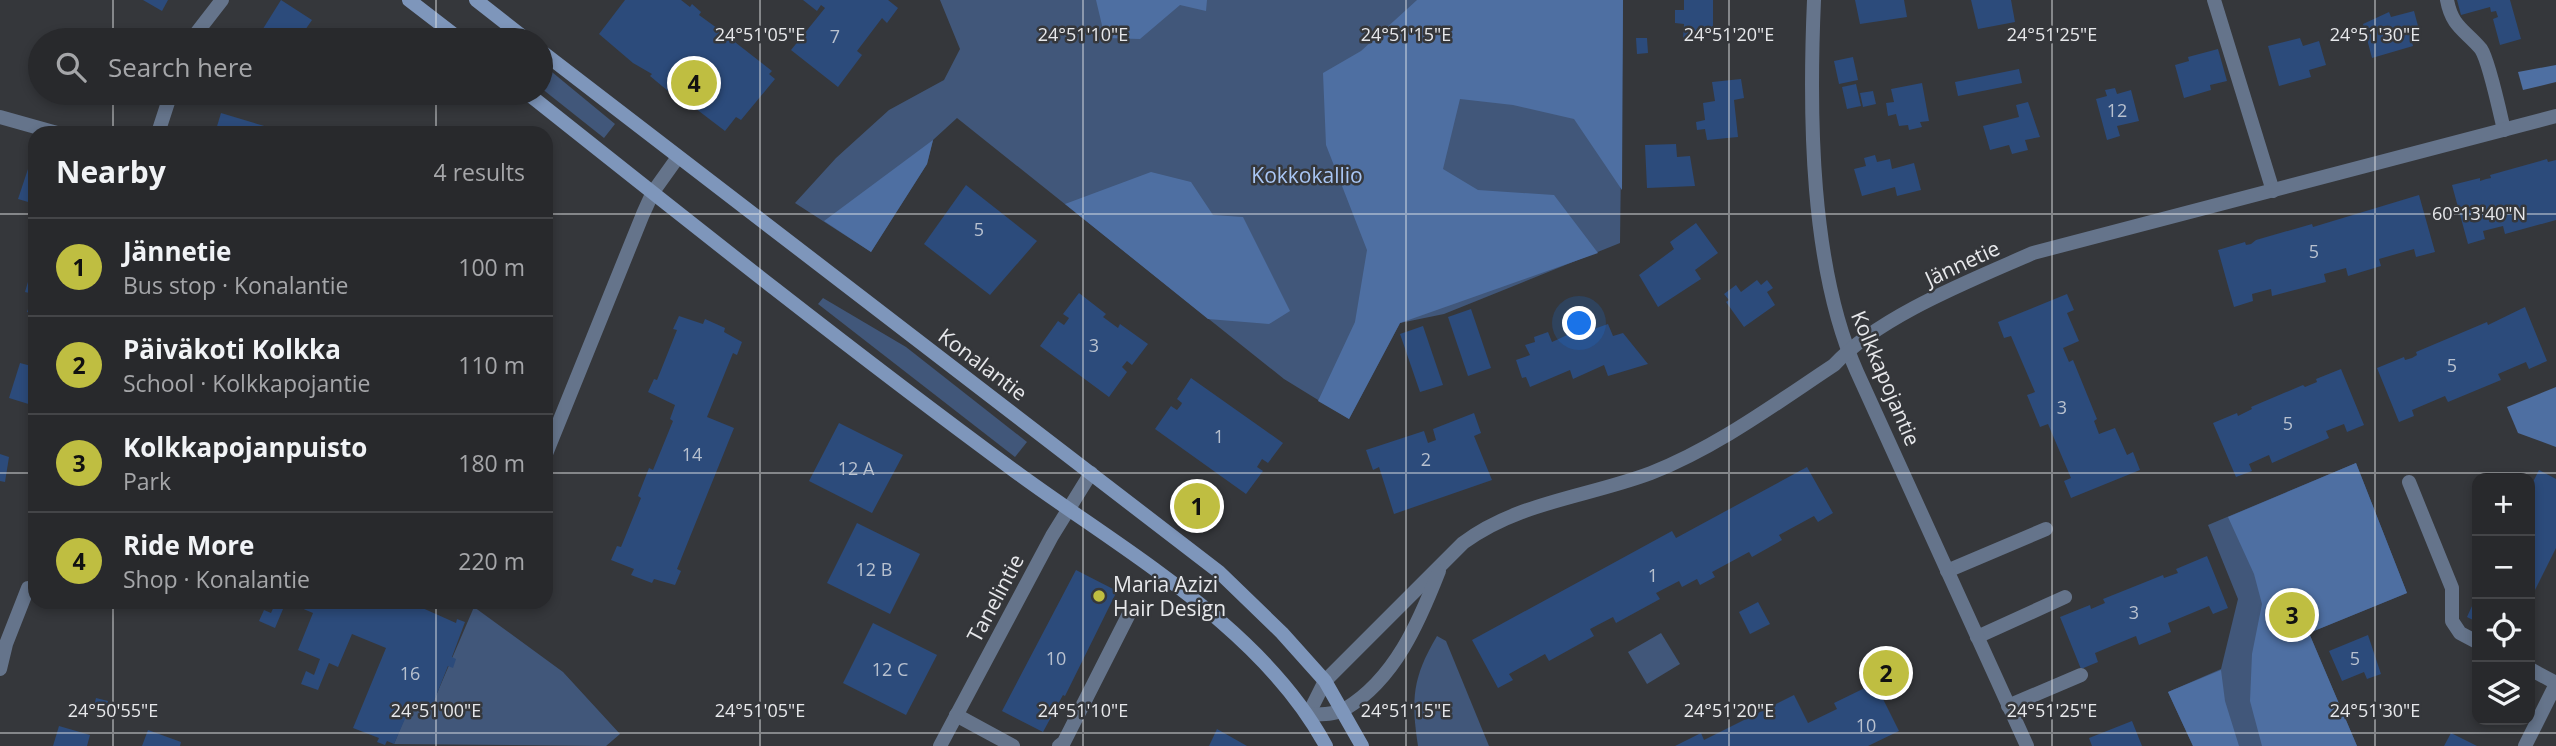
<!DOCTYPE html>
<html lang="en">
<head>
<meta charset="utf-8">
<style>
	:root { --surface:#28292c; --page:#303134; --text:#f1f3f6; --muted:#a5a6a9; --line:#444548; --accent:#bfbe41 }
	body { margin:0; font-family:"Open Sans",sans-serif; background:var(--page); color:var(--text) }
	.controls { position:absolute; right:21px; bottom:21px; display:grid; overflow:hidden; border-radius:14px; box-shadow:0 4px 10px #0003 }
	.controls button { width:63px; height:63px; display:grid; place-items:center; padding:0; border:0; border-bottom:2px solid var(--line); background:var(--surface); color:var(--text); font:35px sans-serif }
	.you { position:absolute; left:1580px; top:324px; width:24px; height:24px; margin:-18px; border:5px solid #fff; border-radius:50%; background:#1a73e8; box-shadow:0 0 0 10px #1a73e833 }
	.badge { display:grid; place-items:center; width:46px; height:46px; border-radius:50%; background:var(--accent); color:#111; font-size:23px; font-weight:700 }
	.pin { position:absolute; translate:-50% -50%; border:4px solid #fff; box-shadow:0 2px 7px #0006 }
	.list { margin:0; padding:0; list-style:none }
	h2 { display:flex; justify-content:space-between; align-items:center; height:91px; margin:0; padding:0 28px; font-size:30px }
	h2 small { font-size:23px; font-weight:400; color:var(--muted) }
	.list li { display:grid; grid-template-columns:46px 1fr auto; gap:21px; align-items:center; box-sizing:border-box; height:98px; padding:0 28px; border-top:2px solid var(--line) }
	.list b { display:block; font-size:26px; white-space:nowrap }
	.list p { margin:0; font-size:23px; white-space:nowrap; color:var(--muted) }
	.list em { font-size:23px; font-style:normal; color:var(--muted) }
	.icon { flex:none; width:38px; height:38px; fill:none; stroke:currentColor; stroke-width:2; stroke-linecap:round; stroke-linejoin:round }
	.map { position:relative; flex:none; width:2556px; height:746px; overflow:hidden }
	.search { position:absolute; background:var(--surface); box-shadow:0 4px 10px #0003; left:28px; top:28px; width:525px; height:77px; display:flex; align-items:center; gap:18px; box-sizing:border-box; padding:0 24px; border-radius:38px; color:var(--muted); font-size:26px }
	.panel { position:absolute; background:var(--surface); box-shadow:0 4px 10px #0003; left:28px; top:126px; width:525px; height:483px; border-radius:21px }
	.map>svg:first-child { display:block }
	.green { fill:#41577a }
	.forest { fill:#4e6fa2 }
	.building { fill:#2c4b7b }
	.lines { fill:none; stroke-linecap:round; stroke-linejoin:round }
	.lane { stroke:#65748b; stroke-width:14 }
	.street { stroke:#65748b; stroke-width:14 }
	.secondary { stroke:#7e96bb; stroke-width:14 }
	.ticks { fill:none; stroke:#e7e8eb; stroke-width:2; stroke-opacity:0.45 }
	.poi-dot { fill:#bfbe41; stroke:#35373b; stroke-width:2.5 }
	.labels { text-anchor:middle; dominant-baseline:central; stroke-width:5; stroke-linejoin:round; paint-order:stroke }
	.number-label { font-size:18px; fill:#b8c1cf }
	.park-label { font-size:21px; fill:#a9c6f4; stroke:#35373b }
	.street-label { font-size:21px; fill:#e7e8eb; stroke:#35373b }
	.poi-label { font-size:21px; fill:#e7e8eb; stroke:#35373b; text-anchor:start }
	.ticks-label { font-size:18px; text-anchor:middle; fill:#e7e8eb; stroke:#35373b; stroke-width:5; stroke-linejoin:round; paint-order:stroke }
</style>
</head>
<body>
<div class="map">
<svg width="2556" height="746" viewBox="0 0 2556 746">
	<rect width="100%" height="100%" fill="#35373b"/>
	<g class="green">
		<polygon points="940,0 1623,0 1620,243 1444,314 1400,323 1349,419 1284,379 957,118 933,140 927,164 871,252 795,203 836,158 889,110 944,80 960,49"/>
		<polygon points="541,63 615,124 604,138 541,88"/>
		<polygon points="823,298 906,347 1027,442 1015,457 818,304"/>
		<polygon points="2356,463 2407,593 2309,633 2357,746 2193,746 2168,692 2221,669 2238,599 2208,525"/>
		<polygon points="474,607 563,672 620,734 606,746 394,744 413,698 432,705"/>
		<polygon points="1661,633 1680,664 1647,684 1628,652"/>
		<path d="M 1437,636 L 1446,641 L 1489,746 L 1418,746 C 1411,700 1412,678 1437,636 Z"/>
	</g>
	<g class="forest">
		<polygon points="1096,0 1207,0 1206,11 1180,5 1140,39 1105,38"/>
		<polygon points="1417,0 1623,0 1622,190 1574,119 1513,105 1460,99 1443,169 1478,190 1554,195 1598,253 1400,323 1349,419 1318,401 1355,322 1367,250 1326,145 1323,73 1361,51"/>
		<polygon points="2556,65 2556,82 2523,90 2518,72"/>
		<polygon points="933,140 927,164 871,252 824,221"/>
		<polygon points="1151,172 1191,182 1213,215 1243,217 1290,311 1269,324 1208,319 1065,204"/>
		<polygon points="2556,387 2556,447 2518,433 2507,407"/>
		<polygon points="2356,463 2407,593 2309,633 2357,746 2262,746 2250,701 2252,654 2262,604 2254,574 2228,517"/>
		<polygon points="2221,670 2225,701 2239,746 2193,746 2168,692"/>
	</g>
	<g class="building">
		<polygon points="143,0 168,0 162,11"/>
		<polygon points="281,0 312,20 303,33 306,35 303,40 256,40"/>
		<polygon points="625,0 681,0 690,7 692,4 701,12 699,15 721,31 723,29 728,32 733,36 731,39 772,71 769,74 775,79 741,120 736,117 725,131 670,89 668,91 650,76 652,74 633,63 599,34"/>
		<polygon points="803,0 888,0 898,8 887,23 882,18 857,51 862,55 838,87 791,50 825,8 821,5 817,11"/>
		<polygon points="1684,0 1713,0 1713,33 1695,32 1695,38 1683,38 1684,24 1675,23 1675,10 1684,10"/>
		<polygon points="1855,0 1904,0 1907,17 1860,24"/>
		<polygon points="1971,0 2011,0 2015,22 1978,29"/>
		<polygon points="2457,0 2510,0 2521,39 2500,45 2493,19 2498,17 2496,11 2491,12 2490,7 2461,15"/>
		<polygon points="2414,11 2418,26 2409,29 2413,46 2372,58 2363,24 2389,12 2391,17"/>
		<polygon points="1636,38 1647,38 1648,53 1637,54"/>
		<polygon points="2300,38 2303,46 2319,41 2326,65 2309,70 2311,77 2279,86 2268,46"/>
		<polygon points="2218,49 2227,81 2210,85 2211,90 2184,98 2175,65 2189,61 2188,57"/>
		<polygon points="1853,57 1858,80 1839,84 1834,61"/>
		<polygon points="2019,69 2022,83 1958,96 1955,82"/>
		<polygon points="1741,79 1744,98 1734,100 1738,137 1707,140 1705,129 1697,130 1696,122 1705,120 1703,103 1715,101 1712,82"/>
		<polygon points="1922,83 1929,121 1920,122 1922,127 1909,130 1908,125 1899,126 1896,114 1888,116 1886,103 1894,102 1891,89"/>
		<polygon points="1856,84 1861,106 1847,109 1842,87"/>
		<polygon points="2115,88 2117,94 2131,90 2139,121 2117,126 2120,136 2107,140 2096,99 2107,96 2105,90"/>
		<polygon points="1873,91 1876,104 1863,107 1860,93"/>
		<polygon points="2028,102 2040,137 2025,140 2028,150 2012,154 2009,145 1990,150 1983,126 2019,117 2016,105"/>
		<polygon points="221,113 271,128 269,133 215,133"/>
		<polygon points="1676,144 1677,157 1690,156 1695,186 1647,188 1645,145"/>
		<polygon points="1875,155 1877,162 1890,159 1892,169 1914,163 1921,190 1897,196 1895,187 1862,196 1854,169 1866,166 1864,158"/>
		<polygon points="2547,159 2548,162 2556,160 2556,220 2505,234 2503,226 2483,231 2485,239 2468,244 2452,185 2480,178 2480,181 2486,179 2491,178 2490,175"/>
		<polygon points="29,166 35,168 35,204 18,199"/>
		<polygon points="966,185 1037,241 990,295 924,244"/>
		<polygon points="2419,195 2435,252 2416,257 2414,249 2379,259 2381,266 2348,276 2346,268 2324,274 2326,282 2272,296 2271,289 2252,294 2253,301 2234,307 2218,250 2245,242 2246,245 2251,244 2256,240 2312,224 2313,227"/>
		<polygon points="1696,223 1718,253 1695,270 1701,279 1658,307 1639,275 1674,249 1670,242"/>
		<polygon points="30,275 35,276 35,314 27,312 33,294 25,292"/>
		<polygon points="1757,280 1761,285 1767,280 1773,288 1767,292 1775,305 1744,327 1726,302 1729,300 1724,294 1736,285 1741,292"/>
		<polygon points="1079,293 1106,314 1103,317 1118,328 1120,324 1148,344 1132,365 1127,361 1122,367 1127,372 1109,397 1040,346 1058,321 1064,325 1067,321 1069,318 1063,314"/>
		<polygon points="2067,294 2074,310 2067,313 2079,341 2063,348 2069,362 2073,360 2097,419 2094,421 2099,434 2115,428 2127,455 2133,452 2140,470 2071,498 2064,481 2071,478 2048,424 2040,427 2027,395 2035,392 2011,336 2004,338 1998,322"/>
		<polygon points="2525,307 2547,361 2529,369 2526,362 2498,374 2501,380 2448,402 2445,396 2412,410 2414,416 2399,422 2377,368 2404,357 2405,360 2412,358 2417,355 2416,352 2487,322 2488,325"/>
		<polygon points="1471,309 1491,368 1468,376 1448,317"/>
		<polygon points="679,316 703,324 705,319 725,328 724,332 742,342 737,355 733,353 707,417 734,428 677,569 681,571 675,585 654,579 652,583 631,575 634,569 611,560 617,546 621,547 641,498 638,496 649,468 653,470 673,421 670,419 675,405 648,392 654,379 657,380 677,330 673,329"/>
		<polygon points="1608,324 1613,336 1623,333 1648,364 1608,376 1604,365 1573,379 1570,370 1530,387 1526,377 1522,378 1516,360 1530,355 1525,345 1535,342 1534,337 1548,332 1552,342 1589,325 1591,330"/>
		<polygon points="1423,326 1443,385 1420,392 1400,334"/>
		<polygon points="20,363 35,367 35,406 9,398"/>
		<polygon points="2341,369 2364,425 2347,432 2344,424 2326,431 2329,438 2272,463 2269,455 2249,464 2252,471 2236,477 2213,423 2237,413 2238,416 2252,409 2251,407 2303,385 2305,387 2317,382 2316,379"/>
		<polygon points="1191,378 1283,443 1268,463 1262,459 1257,467 1263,471 1246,494 1155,429 1171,406 1177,410 1181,405 1182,403 1177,399"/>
		<polygon points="1474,413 1481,433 1474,436 1492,480 1394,514 1379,467 1373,470 1366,450 1424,431 1428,443 1436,440 1433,429"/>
		<polygon points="839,423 903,455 872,513 809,481"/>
		<polygon points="0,454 9,457 5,482 0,481"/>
		<polygon points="1807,467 1833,513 1818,522 1814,516 1779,535 1782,540 1752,557 1749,552 1712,572 1715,577 1700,585 1697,579 1682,587 1679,581 1656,593 1660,599 1616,623 1613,617 1590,629 1594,636 1549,661 1545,654 1509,674 1513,680 1498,688 1472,640 1672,531 1676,538"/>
		<polygon points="2539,470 2556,479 2556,548 2533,594 2530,592 2530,488"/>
		<polygon points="857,523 920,554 890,614 827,583"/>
		<polygon points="2207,556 2228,608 2213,614 2209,606 2168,623 2171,632 2139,645 2136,636 2095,653 2098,662 2081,669 2060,617 2090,605 2091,609 2105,603 2103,599 2163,575 2164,578 2178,573 2176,569"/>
		<polygon points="1076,570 1117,591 1065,696 1063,695 1043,732 1002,711"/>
		<polygon points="2477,595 2477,622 2467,617"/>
		<polygon points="276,602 286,602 275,628 259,621 264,610 271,613"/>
		<polygon points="287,602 409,602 456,623 457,619 465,622 452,657 456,659 453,668 448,666 432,706 423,702 421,706 412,703 394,744 387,741 385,745 377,742 379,738 353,728 386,648 352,634 338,667 329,663 318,690 301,684 306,671 314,675 320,659 298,650 313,613"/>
		<polygon points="1758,602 1770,624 1750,634 1739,612"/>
		<polygon points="873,623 937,655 906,715 843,683"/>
		<polygon points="2368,635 2381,674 2367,679 2364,672 2342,681 2329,651"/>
		<polygon points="1900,670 1905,679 1886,688 1882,679"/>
		<polygon points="1875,683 1899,731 1868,746 1675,746 1701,733 1704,740 1794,695 1808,723 1837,709 1834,703"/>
		<polygon points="96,698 108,701 106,713 93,710"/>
		<polygon points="2132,721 2142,746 2092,746 2089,738"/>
		<polygon points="59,726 90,735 87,746 53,746"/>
		<polygon points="1217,729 1247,746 1209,746"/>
		<polygon points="148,730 181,742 180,746 142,746"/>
		<polygon points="2451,733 2477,746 2444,746"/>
	</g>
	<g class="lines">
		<g class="lane">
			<polyline points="2214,0 2273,191"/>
			<path d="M 2447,0 C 2452,27 2465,30 2481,49 C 2489,61 2500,113 2504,130"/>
			<polyline points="546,454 643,214 653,192 678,157"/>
			<polyline points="2409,482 2452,588 2452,621 2460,633 2477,642"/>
			<polyline points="1947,571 2046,529"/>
			<polyline points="1977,637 2065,597"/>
			<polyline points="2530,669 2556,683"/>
			<polyline points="2008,706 2081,675"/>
			<polyline points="956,715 1013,746"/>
			<polyline points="1059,746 1064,742 1130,612"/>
		</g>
		<g class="street">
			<path d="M 1814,0 C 1809,114 1810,267 1857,372 L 2027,746"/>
			<polyline points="191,40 222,0"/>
			<polyline points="0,117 57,133"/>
			<polyline points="158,133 171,93"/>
			<polyline points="0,669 6,644 28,588"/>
			<path d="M 1308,715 L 1325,681 L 1463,543 C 1518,502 1587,497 1651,473 C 1717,447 1775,404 1834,365 C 1879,316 1972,280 2033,253 L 2556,116"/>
			<path d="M 1308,715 C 1318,714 1336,715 1345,709 C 1395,679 1419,622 1439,571"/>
			<polyline points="940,746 1052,536 1091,473"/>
			<polyline points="2525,746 2556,684"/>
		</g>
		<g class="secondary">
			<polyline points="409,0 461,40"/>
			<polyline points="476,0 527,40"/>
			<polyline points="541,51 1219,572 1282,633 1325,681 1362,746"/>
			<path d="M 527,93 C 688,221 850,350 1016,472 C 1122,550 1262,627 1326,746"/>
		</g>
	</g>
	<path class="ticks" d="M 113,0 L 113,40M 436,0 L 436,40M 760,0 L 760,746M 1083,0 L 1083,746M 1406,0 L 1406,746M 1729,0 L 1729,746M 2052,0 L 2052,746M 2375,0 L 2375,746M 113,93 L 113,133M 436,93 L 436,133M 0,214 L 35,214M 546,214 L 2556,214M 0,473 L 35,473M 546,473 L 2556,473M 113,602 L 113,746M 436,602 L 436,746M 0,733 L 2556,733"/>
	<circle class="poi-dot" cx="1099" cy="596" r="7"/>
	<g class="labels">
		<g class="number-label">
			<text x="835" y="36">7</text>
			<text x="2117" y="110">12</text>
			<text x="979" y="229">5</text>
			<text x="2314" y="251">5</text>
			<text x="1094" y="345">3</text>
			<text x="2452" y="365">5</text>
			<text x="2062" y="407">3</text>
			<text x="2288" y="423">5</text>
			<text x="1219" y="436">1</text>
			<text x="692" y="454">14</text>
			<text x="1426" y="459">2</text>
			<text x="856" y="468">12 A</text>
			<text x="874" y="569">12 B</text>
			<text x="1653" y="575">1</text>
			<text x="2134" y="612">3</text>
			<text x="1056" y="658">10</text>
			<text x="2355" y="658">5</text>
			<text x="890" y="669">12 C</text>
			<text x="410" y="673">16</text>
			<text x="1866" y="725">10</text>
		</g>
		<g class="park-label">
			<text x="1307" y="175">Kokkokallio</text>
		</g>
		<g class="street-label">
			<text transform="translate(1962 263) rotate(-25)">Jännetie</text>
			<text transform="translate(983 364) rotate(37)">Konalantie</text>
			<text transform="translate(1886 378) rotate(67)">Kolkkapojantie</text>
			<text transform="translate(995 598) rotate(-62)">Tanelintie</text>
		</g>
		<g class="poi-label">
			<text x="1113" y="584">Maria Azizi<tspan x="1113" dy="24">Hair Design</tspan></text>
		</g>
	</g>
	<g class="ticks-label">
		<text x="760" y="41">24°51'05"E</text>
		<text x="1083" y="41">24°51'10"E</text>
		<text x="1406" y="41">24°51'15"E</text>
		<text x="1729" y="41">24°51'20"E</text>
		<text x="2052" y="41">24°51'25"E</text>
		<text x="2375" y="41">24°51'30"E</text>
		<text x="2479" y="220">60°13'40"N</text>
		<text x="113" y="717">24°50'55"E</text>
		<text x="436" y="717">24°51'00"E</text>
		<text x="760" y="717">24°51'05"E</text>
		<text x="1083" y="717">24°51'10"E</text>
		<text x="1406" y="717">24°51'15"E</text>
		<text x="1729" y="717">24°51'20"E</text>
		<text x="2052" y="717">24°51'25"E</text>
		<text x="2375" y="717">24°51'30"E</text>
	</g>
</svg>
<div class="controls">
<button>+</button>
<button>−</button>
<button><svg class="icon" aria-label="locate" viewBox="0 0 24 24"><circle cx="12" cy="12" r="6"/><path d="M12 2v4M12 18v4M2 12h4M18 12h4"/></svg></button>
<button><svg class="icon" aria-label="layers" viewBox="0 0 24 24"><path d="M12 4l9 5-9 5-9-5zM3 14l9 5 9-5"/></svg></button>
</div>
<div class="you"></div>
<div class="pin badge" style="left:1197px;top:506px">1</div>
<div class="pin badge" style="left:1886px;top:673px">2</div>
<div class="pin badge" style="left:2292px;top:615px">3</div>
<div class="pin badge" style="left:694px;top:83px">4</div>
<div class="search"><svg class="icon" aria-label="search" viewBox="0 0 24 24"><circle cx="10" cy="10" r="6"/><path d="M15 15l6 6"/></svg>Search here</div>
<section class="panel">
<h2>Nearby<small>4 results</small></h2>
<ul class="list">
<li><span class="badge">1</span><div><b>Jännetie</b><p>Bus stop · Konalantie</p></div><em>100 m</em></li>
<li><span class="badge">2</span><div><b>Päiväkoti Kolkka</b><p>School · Kolkkapojantie</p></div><em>110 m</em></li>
<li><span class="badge">3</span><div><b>Kolkkapojanpuisto</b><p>Park</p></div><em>180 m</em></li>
<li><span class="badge">4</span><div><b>Ride More</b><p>Shop · Konalantie</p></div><em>220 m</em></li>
</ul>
</section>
</div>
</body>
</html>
